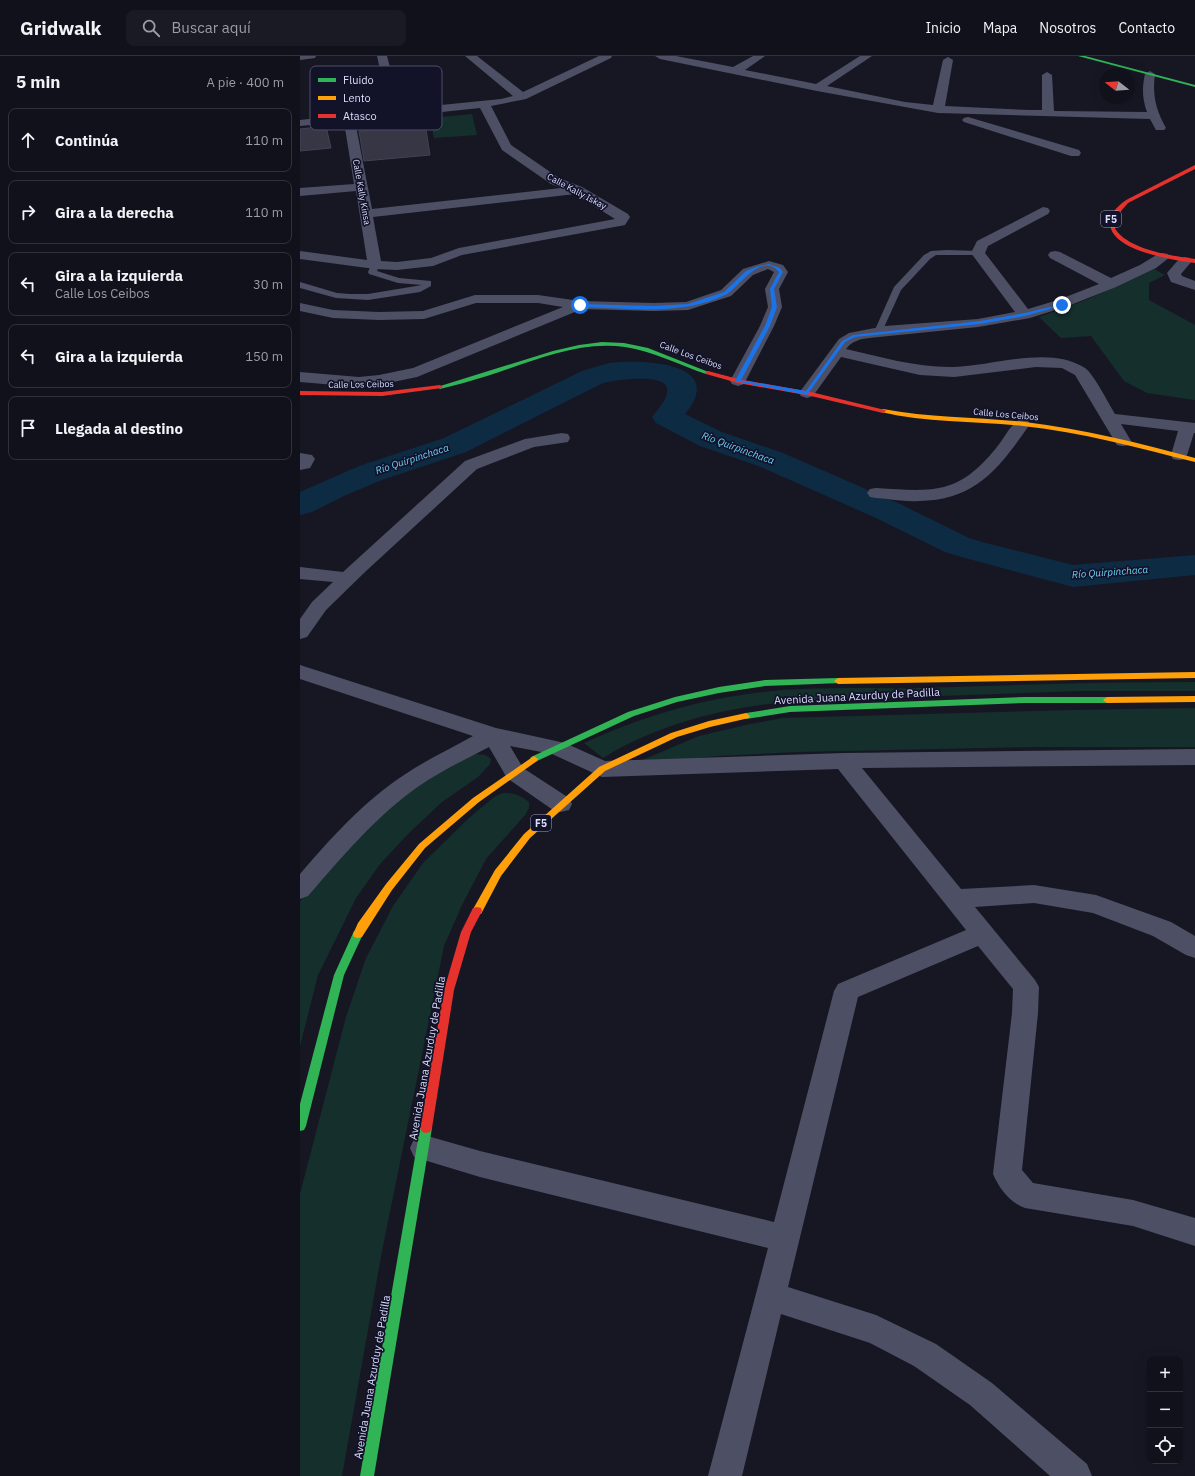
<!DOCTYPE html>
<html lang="es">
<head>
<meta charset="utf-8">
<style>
	:root { --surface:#11111b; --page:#1a1a24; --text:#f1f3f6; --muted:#9c9da3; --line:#30313a }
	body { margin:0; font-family:"IBM Plex Sans",sans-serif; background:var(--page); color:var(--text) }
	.controls { position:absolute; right:12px; bottom:12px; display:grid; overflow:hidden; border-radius:8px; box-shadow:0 4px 16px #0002 }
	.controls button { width:36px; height:36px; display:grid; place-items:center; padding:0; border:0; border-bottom:1px solid var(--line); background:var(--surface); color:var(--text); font:20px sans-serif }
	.compass { position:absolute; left:799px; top:12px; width:36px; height:36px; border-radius:50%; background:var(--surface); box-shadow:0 4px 16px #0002; rotate:287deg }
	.stop { position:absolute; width:12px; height:12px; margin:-9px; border:3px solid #1a73e8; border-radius:50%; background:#fff }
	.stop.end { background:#1a73e8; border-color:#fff; box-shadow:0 1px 4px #0008 }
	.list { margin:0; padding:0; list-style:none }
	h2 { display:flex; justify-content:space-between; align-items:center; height:52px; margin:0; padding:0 16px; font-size:17px }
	h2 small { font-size:13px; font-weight:400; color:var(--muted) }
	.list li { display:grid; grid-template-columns:26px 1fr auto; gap:12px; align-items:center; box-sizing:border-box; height:64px; margin:0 8px 8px; padding:0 8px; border:1px solid var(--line); border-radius:8px }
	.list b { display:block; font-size:15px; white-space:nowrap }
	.list p { margin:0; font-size:13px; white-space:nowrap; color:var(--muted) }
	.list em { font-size:13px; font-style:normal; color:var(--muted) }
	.icon { flex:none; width:22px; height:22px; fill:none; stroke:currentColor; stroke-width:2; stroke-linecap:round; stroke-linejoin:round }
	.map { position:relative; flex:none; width:895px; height:1420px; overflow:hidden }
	header { display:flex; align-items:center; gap:24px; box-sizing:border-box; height:56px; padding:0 20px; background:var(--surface); border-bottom:1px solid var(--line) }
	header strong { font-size:19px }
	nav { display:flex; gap:22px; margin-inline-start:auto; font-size:14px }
	.search { width:280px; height:36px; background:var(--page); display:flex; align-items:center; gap:10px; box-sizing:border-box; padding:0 14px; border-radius:8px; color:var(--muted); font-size:15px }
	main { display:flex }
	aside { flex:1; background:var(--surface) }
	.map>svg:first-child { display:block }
	.green { fill:#152f2c }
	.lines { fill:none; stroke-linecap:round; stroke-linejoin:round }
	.river { fill:#0e2b44; fill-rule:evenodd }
	.building { fill:#363645; stroke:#434256 }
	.lane { fill:#4d5064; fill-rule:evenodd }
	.street { fill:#4d5064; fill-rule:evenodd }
	.fast { fill:#30b455; fill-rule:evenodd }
	.slow { fill:#ff9f0a; fill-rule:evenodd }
	.jam { fill:#e5322d; fill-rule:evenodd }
	.route { fill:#1a73e8 }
	.labels { text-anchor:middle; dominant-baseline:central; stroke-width:3.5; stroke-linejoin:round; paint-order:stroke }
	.far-street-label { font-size:9px; fill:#dcdefd; stroke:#121229 }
	.shield { fill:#121229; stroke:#9fa1bd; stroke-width:1 }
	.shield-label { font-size:10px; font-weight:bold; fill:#dcdefd }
	.far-water-label { font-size:10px; font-style:italic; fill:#6ed2f9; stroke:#121229 }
	.street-label { font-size:11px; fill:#dcdefd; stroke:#121229 }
	.key { fill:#121229; stroke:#4f4f69; stroke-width:1 }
	.key-label { font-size:11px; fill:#dcdefd }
</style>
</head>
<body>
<header>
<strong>Gridwalk</strong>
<div class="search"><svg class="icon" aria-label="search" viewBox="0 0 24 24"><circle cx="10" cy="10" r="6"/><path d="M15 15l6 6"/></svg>Buscar aquí</div>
<nav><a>Inicio</a><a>Mapa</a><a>Nosotros</a><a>Contacto</a></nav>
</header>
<main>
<aside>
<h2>5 min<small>A pie · 400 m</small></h2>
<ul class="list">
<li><svg class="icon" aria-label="ahead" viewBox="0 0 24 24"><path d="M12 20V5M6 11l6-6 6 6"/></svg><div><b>Continúa</b></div><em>110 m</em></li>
<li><svg class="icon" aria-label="right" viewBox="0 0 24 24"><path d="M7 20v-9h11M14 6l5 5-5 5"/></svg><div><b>Gira a la derecha</b></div><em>110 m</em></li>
<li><svg class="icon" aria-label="left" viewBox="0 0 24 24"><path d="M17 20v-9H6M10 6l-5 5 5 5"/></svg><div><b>Gira a la izquierda</b><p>Calle Los Ceibos</p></div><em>30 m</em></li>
<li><svg class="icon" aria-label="left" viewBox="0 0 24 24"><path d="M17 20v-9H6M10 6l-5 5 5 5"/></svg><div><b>Gira a la izquierda</b></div><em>150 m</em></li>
<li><svg class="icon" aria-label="arrive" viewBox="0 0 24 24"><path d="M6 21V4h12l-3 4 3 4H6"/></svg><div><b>Llegada al destino</b></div></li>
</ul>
</aside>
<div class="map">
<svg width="895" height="1420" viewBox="0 0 895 1420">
	<rect width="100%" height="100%" fill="#171724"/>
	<g class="green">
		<polygon points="172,58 177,79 134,82 130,62"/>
		<polygon points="854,213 865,219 849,227 849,244 895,269 895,344 847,337 824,325 791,280 761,282 739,261 786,244"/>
		<path d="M 895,626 L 895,635 L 780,635 L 499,645 C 431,650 362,666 303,702 L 284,687 C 341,661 400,643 463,636 C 515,630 568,633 621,632 C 712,629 804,626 895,626 Z"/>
		<polygon points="895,652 895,691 735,691 496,696 419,700 333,708 399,680 446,669 482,662 773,654"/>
		<polygon points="176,698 185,699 191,703 190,708 178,721 142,746 108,778 80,808 56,842 18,919 0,990 0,846 13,827 94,744 163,702"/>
		<path d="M 203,737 C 213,737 221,739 229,746 L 229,752 L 225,759 L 186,803 L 163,847 L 144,890 L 82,1195 L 42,1420 L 0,1420 L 0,1138 L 46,961 L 66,902 L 93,850 L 123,807 L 169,762 L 194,741 Z"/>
	</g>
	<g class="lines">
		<path class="river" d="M 322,306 C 354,304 425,310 385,358 L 422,376 L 483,397 L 600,448 L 669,482 L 682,486 L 773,509 L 895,499 L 895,519 L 773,531 L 658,500 L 645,496 L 576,462 L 461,411 L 400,390 L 356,367 L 352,361 C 358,352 369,343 367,332 C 365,317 313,324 303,327 L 166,396 L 82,424 L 46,439 L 12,456 L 0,459 L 0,436 L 59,410 L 144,382 L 282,315 L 309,307 Z"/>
	</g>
	<g class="building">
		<polygon points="124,61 130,99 64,105 59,75 64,75 63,66"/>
		<polygon points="26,70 31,92 0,95 0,73"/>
	</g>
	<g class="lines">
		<g class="lane">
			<polygon points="647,194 678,195 682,197 678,199 636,199 630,203 601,234 581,278 575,278 574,276 594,231 624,199 631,195"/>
			<polygon points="72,207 75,207 79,209 77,215 99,222 131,225 131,230 120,236 68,244 36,242 0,232 0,226 37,237 50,238 68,238 122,229 98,227 69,218 68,216"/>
		</g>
		<g class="street">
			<polygon points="0,0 16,0 15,2 0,4"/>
			<path d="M 77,0 L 87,0 L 101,53 L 201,43 L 213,40 L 165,0 L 177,0 L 223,36 L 299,0 L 312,0 L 311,2 L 226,43 L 191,50 L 211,89 L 259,122 L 282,131 L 328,158 L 330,161 L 325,169 L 320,170 L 162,199 L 133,210 L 97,214 L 75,213 L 0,203 L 0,195 L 67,204 L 56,135 L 0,140 L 0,132 L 54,128 L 44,66 L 0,70 L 0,64 L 89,54 ZM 180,52 L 202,94 L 251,128 L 261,132 L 72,153 L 55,65 ZM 275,138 L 315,163 L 159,192 L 131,202 L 97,206 L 81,205 L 73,161 Z"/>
			<path d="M 355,0 L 376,0 L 433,11 L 453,0 L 465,0 L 445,14 L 516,28 L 560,0 L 572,0 L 527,30 L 605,46 L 633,49 L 643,4 L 648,1 L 653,4 L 645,50 L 729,54 L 742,54 L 742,19 L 747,16 L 752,19 L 754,55 L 847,56 C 842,43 842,31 845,18 L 850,15 L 855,18 C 852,39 856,54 866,72 L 864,74 L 856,74 L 850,63 L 638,57 L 517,35 L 360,3 Z"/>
			<polygon points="668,61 779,94 781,97 779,100 771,100 664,66 662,64 664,62"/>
			<path d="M 743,151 L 748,152 L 750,155 L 748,158 L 688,190 L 685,197 L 728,253 L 758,244 L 799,228 L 750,202 L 748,199 L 750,196 L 755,195 L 760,196 L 811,222 L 840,209 L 858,198 L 863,197 L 868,198 L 870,201 L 856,212 L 816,231 L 768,250 L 730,262 L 678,271 L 569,282 C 560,283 552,285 546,293 C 581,301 618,312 654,311 C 694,310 749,289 785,312 C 793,317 809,348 815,358 L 895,367 L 895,377 L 894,377 L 887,399 L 885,403 L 879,404 L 873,403 L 871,399 L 878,375 L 821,368 L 831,385 L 829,389 L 823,390 L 817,389 L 775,319 L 762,312 L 736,311 L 654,321 L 620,319 L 541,301 L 513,340 L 507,342 L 501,340 L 499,337 L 539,283 L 549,277 L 585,270 L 678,263 L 715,256 L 671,197 L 677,185 Z"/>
			<polygon points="885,201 890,202 892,205 881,218 882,220 895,225 895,234 871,226 867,217 880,202"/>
			<polygon points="469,205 483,209 488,216 479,233 482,251 474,270 444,328 438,330 432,328 430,325 460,270 468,251 465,233 474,216 468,213 453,219 431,240 388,254 354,255 282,253 117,321 79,329 59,331 0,326 0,316 59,321 79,319 113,312 263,251 238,247 176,247 124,263 79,264 33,262 0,255 0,247 33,254 79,256 123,255 175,239 238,239 280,245 354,247 386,246 421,234 443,213"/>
			<path d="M 722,363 L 728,365 L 730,368 C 701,410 676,445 619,445 C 605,446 590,443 576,442 L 570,441 L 567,437 L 570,433 L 576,432 C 636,436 660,439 700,387 C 706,379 712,366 722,363 Z"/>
			<polygon points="262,377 268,378 270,382 268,386 234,391 177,413 65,516 26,554 7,581 0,583 0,563 12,546 33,526 0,523 0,511 43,516 165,405 225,383"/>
			<polygon points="0,397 12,399 15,403 10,412 0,414"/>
			<path d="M 0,609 L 196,672 L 265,687 L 305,705 L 544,697 L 895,693 L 895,709 L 562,712 L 661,833 L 734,829 L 796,839 L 871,866 L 895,880 L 895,902 L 886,899 L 853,880 L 793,857 L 734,847 L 675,851 L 735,924 L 739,931 L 738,957 L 722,1114 L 733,1127 L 833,1144 L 895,1162 L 895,1190 L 833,1170 L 725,1152 C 710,1147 699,1132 693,1118 L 712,957 L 713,933 L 678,890 L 558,941 L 488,1231 L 576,1259 L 636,1288 L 692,1327 L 787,1408 L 792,1420 L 750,1420 L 670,1349 L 614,1310 L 570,1287 L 481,1258 L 442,1420 L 408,1420 L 468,1192 L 180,1121 L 114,1101 L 110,1092 L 114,1083 L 124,1079 L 180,1095 L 474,1166 L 534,935 L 538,928 L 666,874 L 538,713 L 302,721 L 252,698 L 210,690 L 223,712 L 269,742 L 272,748 L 269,754 L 261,756 L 253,754 L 207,722 L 189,691 C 166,703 141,715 119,730 C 76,760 42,801 8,840 L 0,843 L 0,818 C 31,782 64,745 104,719 C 126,704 150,693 173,680 L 0,623 Z"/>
		</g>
		<g class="fast">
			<polygon points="778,0 785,0 895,29 895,31"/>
			<path d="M 302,286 L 324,287 L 348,292 L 411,317 L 406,318 C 379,309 353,295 325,291 C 278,284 231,306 187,320 C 171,325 156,329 140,333 L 137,331 L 253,295 L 279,289 Z"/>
			<polygon points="538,622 541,623 542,625 541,627 465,630 419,637 377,646 334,660 237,705 234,706 230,703 231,701 328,656 375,641 419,631 465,624"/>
			<polygon points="725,641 807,641 811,644 807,647 725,647 490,656 446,663 442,660 446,657 490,650"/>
			<polygon points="58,874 62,875 63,878 44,919 6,1070 4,1074 0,1075 0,1048 34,919 54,875"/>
			<polygon points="126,1067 130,1068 132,1072 74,1420 60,1420 120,1072 122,1068"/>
		</g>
		<g class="slow">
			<path d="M 583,353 C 630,362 678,361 725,366 C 783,373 839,387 895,402 L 895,406 C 838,392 781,376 723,370 C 675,365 627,367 581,356 L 581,354 Z"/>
			<polygon points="895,616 895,622 538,628 534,625 538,622"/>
			<polygon points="895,640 895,646 807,647 803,644 807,641"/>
			<polygon points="446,657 450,660 449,662 410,671 377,681 305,715 230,782 201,820 181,858 173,858 172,855 195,814 224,778 299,711 371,677 409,665"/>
			<polygon points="234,700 238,703 237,705 179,746 125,792 92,834 62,881 58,882 54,881 53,878 58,867 86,828 119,788 173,742"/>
		</g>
		<g class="jam">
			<path d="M 895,109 L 895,113 L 828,147 L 815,162 C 815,166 814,171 816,174 C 830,194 873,200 895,203 L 895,207 C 874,204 810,195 810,167 C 809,163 810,162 812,158 C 817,151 822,146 830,142 Z"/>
			<polygon points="408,315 438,323 511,336 585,354 586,355 583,357 511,340 438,327 406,318 405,317"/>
			<polygon points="140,329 143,331 142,332 82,340 0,339 0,335 82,336"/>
			<polygon points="177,851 181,852 182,855 171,876 154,934 132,1072 130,1076 126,1077 122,1076 120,1072 144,934 161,876 173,852"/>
		</g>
	</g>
	<path class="route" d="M 469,208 L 480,212 L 483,216 L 474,233 L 477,251 L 470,270 L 441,324 L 506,335 L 542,285 L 553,279 L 680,265 L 725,257 L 762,248 L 764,249 L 725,260 L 680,268 L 555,281 L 545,286 L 507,339 L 435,325 L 465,270 L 472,251 L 470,233 L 479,216 C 462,195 439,231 427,238 C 424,240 419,241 416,243 C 374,259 324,252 280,251 L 278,249 L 280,248 L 354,250 L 388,248 L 424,236 L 446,215 L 459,210 Z"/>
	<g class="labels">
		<g class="far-street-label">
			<text transform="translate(277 135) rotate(28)">Calle Kally Iskay</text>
			<text transform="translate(62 136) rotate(80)">Calle Kally Kinsa</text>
			<text transform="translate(391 299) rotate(20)">Calle Los Ceibos</text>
			<text transform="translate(61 328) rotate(-1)">Calle Los Ceibos</text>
			<text transform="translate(706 358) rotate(5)">Calle Los Ceibos</text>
		</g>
		<g class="shield">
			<rect x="801" y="155" width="20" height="16" rx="3"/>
			<rect x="231" y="759" width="20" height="16" rx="3"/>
		</g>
		<g class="shield-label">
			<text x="811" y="163">F5</text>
			<text x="241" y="767">F5</text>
		</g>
		<g class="far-water-label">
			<text transform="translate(438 392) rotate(20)">Río Quirpinchaca</text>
			<text transform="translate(112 403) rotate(-18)">Río Quirpinchaca</text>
			<text transform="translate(810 516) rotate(-4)">Río Quirpinchaca</text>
		</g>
		<g class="street-label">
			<text transform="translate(557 640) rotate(-3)">Avenida Juana Azurduy de Padilla</text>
			<text transform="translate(127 1002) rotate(-80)">Avenida Juana Azurduy de Padilla</text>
			<text transform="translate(72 1321) rotate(-80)">Avenida Juana Azurduy de Padilla</text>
		</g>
	</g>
	<rect x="10" y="10" width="132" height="64" rx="6" class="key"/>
	<rect x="18" y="22" width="18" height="4" fill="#30b455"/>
	<rect x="18" y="40" width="18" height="4" fill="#ff9f0a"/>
	<rect x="18" y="58" width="18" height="4" fill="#e5322d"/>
	<g class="key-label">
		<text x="43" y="28">Fluido</text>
		<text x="43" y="46">Lento</text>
		<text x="43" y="64">Atasco</text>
	</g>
</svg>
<div class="controls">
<button>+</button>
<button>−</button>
<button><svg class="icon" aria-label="locate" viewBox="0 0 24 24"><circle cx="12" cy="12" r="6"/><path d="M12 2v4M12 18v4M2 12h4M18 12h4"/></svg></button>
</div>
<svg class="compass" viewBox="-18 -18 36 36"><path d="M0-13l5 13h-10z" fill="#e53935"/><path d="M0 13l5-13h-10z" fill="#9c9da3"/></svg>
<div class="stop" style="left:280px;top:249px"></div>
<div class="stop end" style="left:762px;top:249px"></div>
</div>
</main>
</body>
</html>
